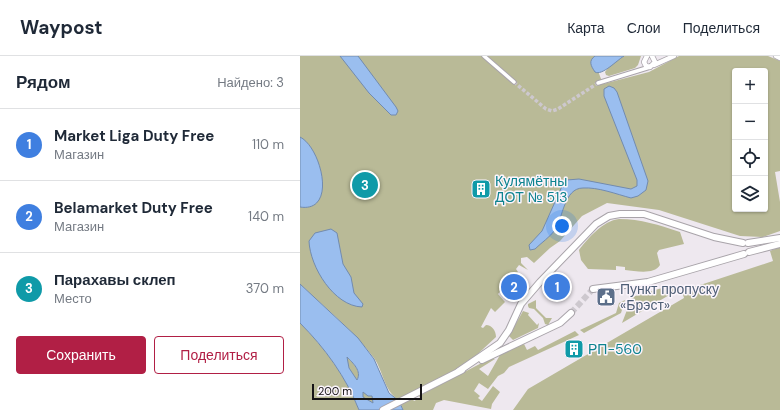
<!DOCTYPE html>
<html lang="ru">
<head>
<meta charset="utf-8">
<style>
	:root { --surface:#fff; --page:#f6f6f7; --text:#1f2937; --muted:#747a83; --line:#e0e1e3; --accent:#b11f45 }
	body { margin:0; font-family:"DM Sans",sans-serif; background:var(--page); color:var(--text) }
	.controls { position:absolute; right:12px; top:12px; display:grid; overflow:hidden; border-radius:4px; box-shadow:0 1px 3px #0004 }
	.controls button { width:36px; height:36px; display:grid; place-items:center; padding:0; border:0; border-bottom:1px solid var(--line); background:var(--surface); color:var(--text); font:20px sans-serif }
	.scale { position:absolute; left:12px; bottom:10px; width:110px; box-sizing:border-box; padding-left:4px; border:2px solid #151315; border-top:0; font-size:11px; line-height:14px; white-space:nowrap; color:#151315; -webkit-text-stroke:3px #fbf5fc; paint-order:stroke }
	.you { position:absolute; left:262px; top:170px; width:14px; height:14px; margin:-10px; border:3px solid #fff; border-radius:50%; background:#1a73e8; box-shadow:0 0 0 6px #1a73e833 }
	.badge { display:grid; place-items:center; width:26px; height:26px; border-radius:50%; background:var(--accent); color:#fff; font-size:13px; font-weight:700 }
	.pin { position:absolute; translate:-50% -50%; border:2px solid #fff; box-shadow:0 1px 4px #0006 }
	.list { margin:0; padding:0; list-style:none }
	h2 { display:flex; justify-content:space-between; align-items:center; height:52px; margin:0; padding:0 16px; font-size:17px }
	h2 small { font-size:13px; font-weight:400; color:var(--muted) }
	.list li { display:grid; grid-template-columns:26px 1fr auto; gap:12px; align-items:center; box-sizing:border-box; height:72px; padding:0 16px; border-top:1px solid var(--line) }
	.list b { display:block; font-size:15px; white-space:nowrap }
	.list p { margin:0; font-size:13px; white-space:nowrap; color:var(--muted) }
	.list em { font-size:13px; font-style:normal; color:var(--muted) }
	.actions { display:flex; gap:8px; padding:12px 16px }
	.actions a { flex:1; padding:9px 0; border:1px solid var(--accent); border-radius:4px; text-align:center; font-size:14px; color:var(--accent) }
	.actions .main { background:var(--accent); color:#fff }
	.icon { flex:none; width:22px; height:22px; fill:none; stroke:currentColor; stroke-width:2; stroke-linecap:round; stroke-linejoin:round }
	.map { position:relative; flex:none; width:480px; height:354px; overflow:hidden }
	header { display:flex; align-items:center; gap:24px; box-sizing:border-box; height:56px; padding:0 20px; background:var(--surface); border-bottom:1px solid var(--line) }
	header strong { font-size:19px }
	nav { display:flex; gap:22px; margin-inline-start:auto; font-size:14px }
	main { display:flex }
	aside { flex:1; background:var(--surface) }
	.map>svg:first-child { display:block }
	.green { fill:#b9ba97; fill-rule:evenodd }
	.water { fill:#9abeef; stroke:#728bae; fill-rule:evenodd }
	.lines { fill:none; stroke-linecap:round; stroke-linejoin:round }
	.minor-tunnel { stroke:#cdc8ce; stroke-width:3.5; stroke-dasharray:3.5 2; stroke-linecap:butt }
	.trunk-tunnel { stroke:#cdc8ce; stroke-width:6; stroke-dasharray:6 3; stroke-linecap:butt }
	.minor-casing { stroke:#a9a4aa; stroke-width:5.5 }
	.tertiary-casing { stroke:#a9a4aa; stroke-width:6 }
	.trunk-casing { stroke:#a9a4aa; stroke-width:8 }
	.minor { stroke:#fff; stroke-width:3.5 }
	.tertiary { stroke:#fff; stroke-width:4.5 }
	.trunk { stroke:#fff; stroke-width:6 }
	.labels { text-anchor:middle; dominant-baseline:central; stroke-width:3; stroke-linejoin:round; paint-order:stroke }
	.culture-label { font-size:14px; fill:#0d838f; stroke:#fbf5fc; text-anchor:start }
	.service-label { font-size:14px; fill:#4e5e75; stroke:#fbf5fc; text-anchor:start }
</style>
</head>
<body>
<header>
<strong>Waypost</strong>
<nav><a>Карта</a><a>Слои</a><a>Поделиться</a></nav>
</header>
<main>
<aside>
<h2>Рядом<small>Найдено: 3</small></h2>
<ul class="list">
<li><span class="badge" style="background:#3f7fe0">1</span><div><b>Market Liga Duty Free</b><p>Магазин</p></div><em>110 m</em></li>
<li><span class="badge" style="background:#3f7fe0">2</span><div><b>Belamarket Duty Free</b><p>Магазин</p></div><em>140 m</em></li>
<li><span class="badge" style="background:#0f9aa8">3</span><div><b>Парахавы склеп</b><p>Место</p></div><em>370 m</em></li>
</ul>
<div class="actions"><a class="main">Сохранить</a><a>Поделиться</a></div>
</aside>
<div class="map">
<svg width="480" height="354" viewBox="0 0 480 354">
	<rect width="100%" height="100%" fill="#eee8ef"/>
	<g class="green">
		<path d="M 0,0 L 295,0 L 293,2 L 303,28 L 349,16 L 379,0 L 468,0 L 480,5 L 480,115 L 475,116 L 480,146 L 480,175 L 463,181 L 440,180 L 359,154 L 307,147 L 282,160 L 260,185 L 250,192 L 234,207 L 227,201 L 221,202 L 221,207 L 228,214 L 219,209 L 216,213 L 218,216 L 198,238 L 205,246 L 195,256 L 191,252 L 181,271 L 183,272 L 186,269 C 192,269 196,275 196,281 L 168,307 L 98,344 C 83,332 84,317 74,302 C 53,274 25,252 0,228 ZM 435,15 L 465,15 L 465,153 L 435,153 Z"/>
		<polygon points="324,0 341,0 338,9 335,12 309,20 306,19 305,16 311,8"/>
		<path d="M 319,163 C 341,163 359,169 380,176 L 384,188 L 359,194 L 357,197 L 360,209 C 354,219 336,215 325,214 L 325,211 L 316,210 L 316,214 L 288,213 L 281,204 L 279,194 C 289,181 303,165 319,163 Z"/>
		<polygon points="480,191 480,354 213,354 228,333 384,242 382,235 473,205 470,195"/>
		<polygon points="372,229 376,235 322,267 332,241"/>
		<polygon points="236,244 236,252 246,262 252,262 248,269 245,268 243,262 234,253 229,252 228,250 228,248"/>
		<polygon points="325,244 321,257 284,277 280,274 316,257 319,247"/>
		<polygon points="223,255 229,257 228,259 237,269 239,267 238,272 213,284 209,280"/>
		<path d="M 0,267 C 25,292 46,321 59,354 L 0,354 Z"/>
		<polygon points="275,275 279,279 209,311 204,317 198,320 188,333 179,327 174,335 180,340 178,342 182,345 193,330 200,336 192,348 191,353 144,344 136,347 133,354 103,354 101,348 112,342 114,345 120,342 119,340 191,302 195,303 179,313 188,320 200,299 224,288 227,294 235,290 238,294"/>
		<path d="M 46,300 C 53,307 62,315 57,324 L 49,312 Z"/>
		<polygon points="63,336 73,340 73,347 63,341"/>
	</g>
	<g class="water">
		<polygon points="40,0 58,0 96,51 98,55 96,59 91,59 69,37"/>
		<path d="M 295,0 L 324,0 C 316,5 302,20 295,16 C 291,10 288,5 295,0 Z"/>
		<path d="M 309,30 L 314,32 L 317,36 L 348,125 L 346,134 L 338,140 L 331,142 C 316,138 298,131 283,132 C 264,132 263,162 255,174 C 250,181 241,187 235,193 L 230,194 L 229,189 L 242,175 L 263,128 L 267,124 L 279,123 L 331,133 L 337,130 L 337,124 L 304,40 L 304,33 Z"/>
		<path d="M 0,81 C 21,91 38,157 0,151 Z"/>
		<path d="M 31,173 L 37,177 L 43,208 L 51,221 L 54,237 L 63,248 L 62,251 C 34,250 10,211 9,185 L 15,177 Z"/>
		<path d="M 0,228 L 58,282 L 74,303 L 89,337 L 99,345 L 103,354 L 59,354 C 46,321 25,292 0,267 ZM 47,301 C 53,307 62,315 57,324 L 49,312 ZM 63,336 L 68,340 L 72,340 L 73,347 L 63,341 Z"/>
	</g>
	<g class="lines">
		<polyline class="minor-tunnel" points="214,26 246,53 252,55 258,53 298,27"/>
		<polyline class="trunk-tunnel" points="271,257 293,233"/>
		<defs>
			<g id="minor">
				<polyline points="184,0 214,26"/>
				<polyline points="298,27 350,11"/>
			</g>
			<g id="tertiary">
				<polyline points="347,0 344,6 346,10 350,11 355,6 352,0"/>
				<polyline points="476,0 480,2"/>
				<polyline points="354,9 374,0"/>
			</g>
			<g id="trunk">
				<polyline points="448,187 480,182"/>
				<polyline points="449,196 480,188"/>
				<polyline points="293,233 348,226 444,198"/>
				<polyline points="182,304 260,267 271,257"/>
				<polyline points="159,315 200,287 209,274 221,248 240,226 296,168 309,160 320,158 344,158 414,181 443,187"/>
				<polyline points="83,354 162,314"/>
			</g>
		</defs>
		<use href="#minor" class="minor-casing"/>
		<use href="#tertiary" class="tertiary-casing"/>
		<use href="#trunk" class="trunk-casing"/>
		<use href="#minor" class="minor"/>
		<use href="#tertiary" class="tertiary"/>
		<use href="#trunk" class="trunk"/>
	</g>
	<defs>
		<symbol id="building-square" viewBox="-11 -11 22 22"><rect x="-9" y="-9" width="18" height="18" rx="4" fill="#0f9aa8" stroke="#fbf5fc"/><path d="M-4-6H4V6H1V3H-1V6H-4ZM-2.5-4.3h1.7v1.8h-1.7ZM.8-4.3h1.7v1.8H.8ZM-2.5-1h1.7V.8h-1.7ZM.8-1h1.7V.8H.8Z" fill="#fff"/></symbol>
		<symbol id="civic-square" viewBox="-11 -11 22 22"><rect x="-9" y="-9" width="18" height="18" rx="4" fill="#5c6f8a" stroke="#fbf5fc"/><path d="M-.6-6.5H3V-4.5H.6V-3L4-1V1h2V6H-6V1h2V-1L-.6-3ZM-1.2 2.5V6h2.4V2.5Z" fill="#fff"/></symbol>
	</defs>
	<g fill-rule="evenodd">
		<use href="#building-square" x="170" y="122" width="22" height="22"/>
		<use href="#civic-square" x="295" y="230" width="22" height="22"/>
		<use href="#building-square" x="263" y="282" width="22" height="22"/>
	</g>
	<g class="labels">
		<g class="culture-label">
			<text x="195" y="125">Кулямётны<tspan x="195" dy="16">ДОТ № 513</tspan></text>
			<text x="288" y="293">РП-560</text>
		</g>
		<g class="service-label">
			<text x="320" y="233">Пункт пропуску<tspan x="320" dy="16">«Брэст»</tspan></text>
		</g>
	</g>
</svg>
<div class="controls">
<button>+</button>
<button>−</button>
<button><svg class="icon" aria-label="locate" viewBox="0 0 24 24"><circle cx="12" cy="12" r="6"/><path d="M12 2v4M12 18v4M2 12h4M18 12h4"/></svg></button>
<button><svg class="icon" aria-label="layers" viewBox="0 0 24 24"><path d="M12 4l9 5-9 5-9-5zM3 14l9 5 9-5"/></svg></button>
</div>
<div class="scale">200 m</div>
<div class="you"></div>
<div class="pin badge" style="left:257px;top:231px;background:#3f7fe0">1</div>
<div class="pin badge" style="left:214px;top:231px;background:#3f7fe0">2</div>
<div class="pin badge" style="left:65px;top:129px;background:#0f9aa8">3</div>
</div>
</main>
</body>
</html>
